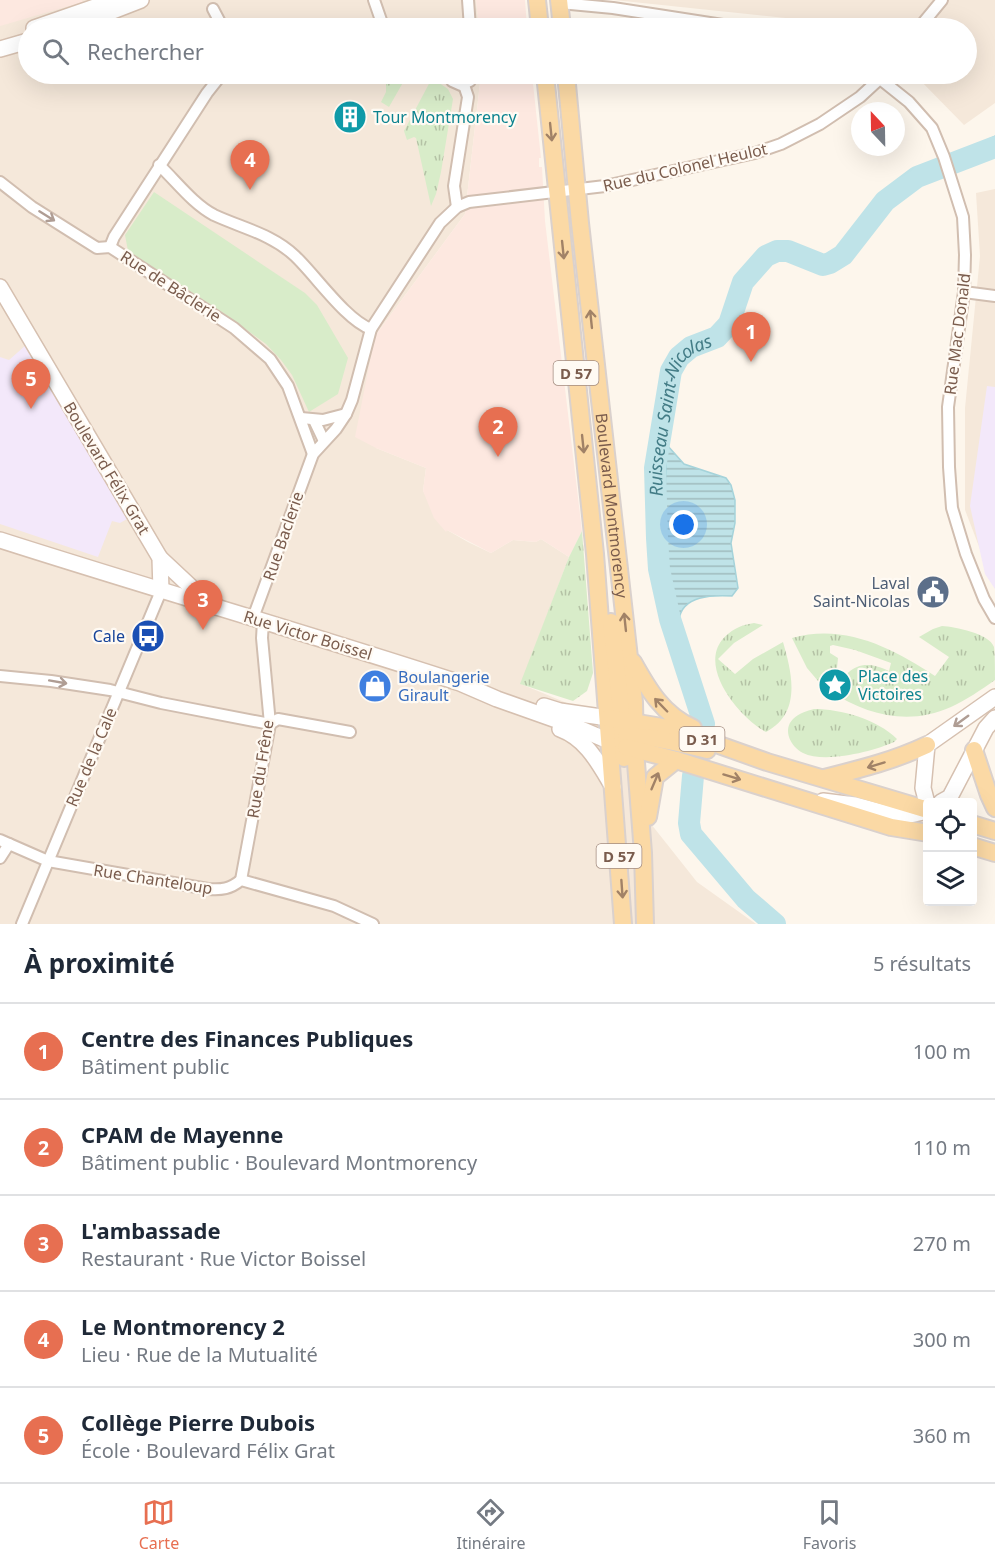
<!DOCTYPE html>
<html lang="fr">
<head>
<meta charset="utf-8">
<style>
	:root { --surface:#fff; --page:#f6f6f7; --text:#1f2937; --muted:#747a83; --line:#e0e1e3; --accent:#e76f51 }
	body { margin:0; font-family:"Noto Sans",sans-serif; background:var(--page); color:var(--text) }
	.controls { position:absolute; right:18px; bottom:18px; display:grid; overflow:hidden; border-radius:6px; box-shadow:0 6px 24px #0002 }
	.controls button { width:54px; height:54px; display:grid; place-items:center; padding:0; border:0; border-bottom:2px solid var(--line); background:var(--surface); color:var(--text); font:30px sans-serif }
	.compass { position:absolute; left:851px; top:102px; width:54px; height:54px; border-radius:50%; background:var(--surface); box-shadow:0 6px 24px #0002; rotate:338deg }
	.you { position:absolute; left:684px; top:525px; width:21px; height:21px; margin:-15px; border:4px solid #fff; border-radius:50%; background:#1a73e8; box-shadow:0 0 0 9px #1a73e833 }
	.badge { display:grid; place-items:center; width:39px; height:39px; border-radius:50%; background:var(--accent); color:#fff; font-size:20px; font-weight:700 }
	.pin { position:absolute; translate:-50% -50px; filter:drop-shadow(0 2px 3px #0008) }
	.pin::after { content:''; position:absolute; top:32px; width:21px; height:18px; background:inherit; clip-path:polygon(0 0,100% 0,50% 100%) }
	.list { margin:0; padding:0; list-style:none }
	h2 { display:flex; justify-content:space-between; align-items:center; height:78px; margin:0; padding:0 24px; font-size:26px }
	h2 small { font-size:20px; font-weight:400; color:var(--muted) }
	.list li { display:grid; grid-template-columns:39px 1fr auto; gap:18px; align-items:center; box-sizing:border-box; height:96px; padding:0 24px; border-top:2px solid var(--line) }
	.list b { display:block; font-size:22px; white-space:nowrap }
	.list p { margin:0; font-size:20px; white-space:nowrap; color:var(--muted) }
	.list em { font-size:20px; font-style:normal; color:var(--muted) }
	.icon { flex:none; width:33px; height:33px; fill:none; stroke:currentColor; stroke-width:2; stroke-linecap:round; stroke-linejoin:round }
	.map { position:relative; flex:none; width:995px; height:924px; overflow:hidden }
	.search { position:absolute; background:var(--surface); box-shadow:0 6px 24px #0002; left:18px; right:18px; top:18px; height:66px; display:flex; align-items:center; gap:15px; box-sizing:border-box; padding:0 21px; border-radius:33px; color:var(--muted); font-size:22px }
	.sheet { height:558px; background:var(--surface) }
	nav { display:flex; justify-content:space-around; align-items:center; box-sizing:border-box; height:84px; border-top:2px solid var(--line); background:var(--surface); font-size:16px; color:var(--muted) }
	nav a { display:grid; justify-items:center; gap:3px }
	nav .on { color:var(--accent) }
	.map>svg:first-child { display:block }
	.residential { fill:#f5e8da }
	.commercial { fill:#fde8e0 }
	.education { fill:#f3e8fa }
	.grass { fill:url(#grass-tufts) }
	.garden { fill:#d8ecc9 }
	.water { fill:url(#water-rules); stroke:#a5d3da; stroke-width:1.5 }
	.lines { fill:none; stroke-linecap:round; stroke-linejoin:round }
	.river { stroke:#bfe3e8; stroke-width:22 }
	.street-casing { stroke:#d1beb0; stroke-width:14 }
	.secondary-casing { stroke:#d6c0b0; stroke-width:18 }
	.primary-casing { stroke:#dad1cd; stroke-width:20 }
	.street { stroke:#fff; stroke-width:10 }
	.secondary { stroke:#fff; stroke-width:15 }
	.primary { stroke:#fbd9a5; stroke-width:16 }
	.oneway { stroke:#a18267 }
	.oneway2 { stroke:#af9d94 }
	.labels { text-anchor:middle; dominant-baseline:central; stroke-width:4.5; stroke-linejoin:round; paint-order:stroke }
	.shield { fill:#fffaf3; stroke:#a28b7f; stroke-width:1.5 }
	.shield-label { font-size:15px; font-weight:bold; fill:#7a5c4d }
	.culture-label { font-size:16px; fill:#0d838f; stroke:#fffaf3; text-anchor:start }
	.street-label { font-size:16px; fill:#7a5c4d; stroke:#fffaf3 }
	.service-label { font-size:16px; fill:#4e5e75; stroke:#fffaf3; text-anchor:end }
	.transit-label { font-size:16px; fill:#164399; stroke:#fffaf3; text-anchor:end }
	.shop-label { font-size:16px; fill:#366cbe; stroke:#fffaf3; text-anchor:start }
	.water-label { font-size:18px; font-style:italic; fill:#437c86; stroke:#fffaf3 }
</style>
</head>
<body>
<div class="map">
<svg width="995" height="924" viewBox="0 0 995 924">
	<defs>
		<pattern id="grass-tufts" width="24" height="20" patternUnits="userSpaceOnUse" patternTransform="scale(1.5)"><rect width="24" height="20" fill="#d8ecc9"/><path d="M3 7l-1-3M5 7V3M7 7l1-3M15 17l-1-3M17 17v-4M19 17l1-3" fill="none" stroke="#b4c2a5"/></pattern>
		<pattern id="water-rules" width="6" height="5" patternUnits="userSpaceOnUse" patternTransform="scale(1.5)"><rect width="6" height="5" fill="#bfe3e8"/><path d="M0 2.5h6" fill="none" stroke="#a0bbbe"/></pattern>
	</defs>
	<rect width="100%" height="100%" fill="#fdf6ec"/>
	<g class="residential">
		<polygon points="0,0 476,0 479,28 28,28 28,74 481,74 465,214 375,336 376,448 426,468 423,491 447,530 468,542 491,553 513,540 536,542 541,539 569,557 521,684 627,728 636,805 697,882 756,924 0,924"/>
		<polygon points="614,0 995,0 995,103 964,125 914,74 966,74 966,28 837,28 804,20"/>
		<polygon points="995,189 995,588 965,510 965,408 980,256 976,193"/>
	</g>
	<g class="commercial">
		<polygon points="0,0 82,0 83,2 0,26"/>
		<polygon points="476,0 525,0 527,28 479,28"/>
		<polygon points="481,74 532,74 541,158 539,158 539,167 542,167 545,221 582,531 569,557 541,539 536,542 513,540 491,553 447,530 446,532 434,518 423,491 426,468 376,448 355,437 375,336 465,214"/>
	</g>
	<g class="education">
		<polygon points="26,345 127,519 120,523 112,521 98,557 0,524 0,357 9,360"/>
		<polygon points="987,386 995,387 995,589 985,574 970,506"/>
	</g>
	<g class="grass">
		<polygon points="386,74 402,74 405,79 389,107 381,102 386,92"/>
		<polygon points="432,78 448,89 453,99 441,172 436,194 431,206 416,138 414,137 407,140 404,131"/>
		<polygon points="582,531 593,673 587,691 573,701 520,684 569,557"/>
		<path d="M 754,623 L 763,625 L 734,643 L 718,659 L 735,674 L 753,659 L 783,642 C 792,673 802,713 766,732 C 740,718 699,669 722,640 C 730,630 741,625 754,623 Z"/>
		<path d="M 942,626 C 955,627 989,633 994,647 C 995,655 995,671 995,680 C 981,690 966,700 951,707 C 909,726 867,715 831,692 C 849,669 859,657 889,671 L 891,663 L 855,650 L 833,645 L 830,646 L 830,653 L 838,658 L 837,668 L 824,688 L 807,668 L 792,638 C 845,623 892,648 935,676 L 949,657 L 919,637 L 933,629 Z"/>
		<path d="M 814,709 C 841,709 877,719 897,739 L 894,742 C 874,751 825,764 803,753 C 791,747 782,730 793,719 C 799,713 807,711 814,709 Z"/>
	</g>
	<polygon class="garden" points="154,192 305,293 317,305 348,358 338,394 309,412 292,375 281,360 266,344 225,314 128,251 125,235"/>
	<g class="water">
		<polygon points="995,136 995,152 961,168 956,155"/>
		<path d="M 667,445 L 684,464 L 726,478 L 731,485 L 735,500 L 735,523 L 731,543 L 738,588 L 732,596 C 713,595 682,595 679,620 L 662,560 Z"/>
	</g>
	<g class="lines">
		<g class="river">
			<path id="s1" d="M 704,724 L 670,619 L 659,569 L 657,538 L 655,468 L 671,371 L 679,357 L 691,347 L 717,337 L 729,324 L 743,282 L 766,256 L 777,251 L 788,251 L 823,265 L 830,263 L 843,255 L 885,201 L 917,177 L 995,147"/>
			<polyline points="693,776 689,823 691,834 746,899 775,924"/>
		</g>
		<defs>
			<g id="street">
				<polyline points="374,0 383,26"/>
				<polyline points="468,0 470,28"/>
				<polyline points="560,3 613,8 742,28"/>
				<polyline points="213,9 223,28"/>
				<polyline points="919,28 942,0"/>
				<polyline points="226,74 231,75 236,74"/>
				<polyline points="449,74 452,81 461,85 470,81 473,74"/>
				<polyline points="874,74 909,102 932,128 944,157 963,217 965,255 964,292 948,407 949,467 952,508 966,554 984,599 995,618"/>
				<path d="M 159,165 C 176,181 193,204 214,215 C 242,228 272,234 295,256 C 316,276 346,320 371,329"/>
				<polyline points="0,182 32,207 97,248 110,247 234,328 270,359 288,386 313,454"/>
				<polyline points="457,207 454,186 468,97 464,85"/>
				<polyline points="110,247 114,237 207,93 222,74"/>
				<polyline points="964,292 995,296"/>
				<polyline points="301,418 323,420 346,414"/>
				<polyline points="314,420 324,441"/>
				<polyline points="253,618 313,454 336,429 346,414 352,400 371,329 440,223 457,207 469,202 605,186 755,153 781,144 820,124 860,97 885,74"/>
				<polyline points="0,676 51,681 110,690 161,703 270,724 278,719 350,732"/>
				<path d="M 0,840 L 48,861 L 208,889 C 222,890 230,889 241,880 L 334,906 L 373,924"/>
				<polyline points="0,858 9,844"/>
				<polyline points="241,880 270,724 262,638 263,621"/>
				<polyline points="22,924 161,591"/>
			</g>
			<g id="secondary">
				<polyline points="34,28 115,0"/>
				<polyline points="69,28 141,0"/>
				<polyline points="0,49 28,41"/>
				<polyline points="0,287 160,558 161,591"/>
				<path d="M 0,540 C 153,589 307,633 460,683 L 497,699 L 576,727 L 611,742"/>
				<polyline points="160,558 206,601"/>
				<polyline points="544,706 560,711 608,718"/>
				<path d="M 560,729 C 587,739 599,764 613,787"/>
				<polyline points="823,801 855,805 901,817 928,811"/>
				<polyline points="941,802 950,797 986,728 995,718"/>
				<polyline points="928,807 923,788 927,745 995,697"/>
			</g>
			<g id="primary">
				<polyline points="537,0 540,28"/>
				<polyline points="559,0 562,28"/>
				<polyline points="545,74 595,554 623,924"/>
				<path id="s2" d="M 566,74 L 580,223 L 634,702 L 635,750 L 643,853 L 645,924"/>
				<polyline points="611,622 620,701 624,758"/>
				<path d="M 633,662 C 648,689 663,715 693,728"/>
				<polyline points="608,718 674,729 767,762 928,810"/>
				<path d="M 626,737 C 652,735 681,744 707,750"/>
				<polyline points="626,747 676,760 891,827 928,833"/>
				<polyline points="974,750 989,795 995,808"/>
				<path d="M 824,778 C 860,769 893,761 927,745"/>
				<polyline points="648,817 655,777 676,760"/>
				<polyline points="972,824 995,831"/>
				<polyline points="972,846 995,853"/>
			</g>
		</defs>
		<use href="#street" class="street-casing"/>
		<use href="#secondary" class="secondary-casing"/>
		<use href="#primary" class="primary-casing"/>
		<use href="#street" class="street"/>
		<use href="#secondary" class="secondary"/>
		<use href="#primary" class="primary"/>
	</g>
	<defs><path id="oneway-shaft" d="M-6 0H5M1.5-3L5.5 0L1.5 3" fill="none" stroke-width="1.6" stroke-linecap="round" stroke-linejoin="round" transform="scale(1.5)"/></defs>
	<g class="oneway">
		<use href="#oneway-shaft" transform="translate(551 132) rotate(84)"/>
		<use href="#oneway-shaft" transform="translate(563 250) rotate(84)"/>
		<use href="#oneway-shaft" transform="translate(591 319) rotate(-96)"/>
		<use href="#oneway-shaft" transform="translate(583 444) rotate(84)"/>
		<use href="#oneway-shaft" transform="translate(625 622) rotate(-96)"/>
		<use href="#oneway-shaft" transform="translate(661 705) rotate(-134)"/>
		<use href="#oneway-shaft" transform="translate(876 765) rotate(163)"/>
		<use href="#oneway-shaft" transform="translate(732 777) rotate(17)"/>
		<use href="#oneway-shaft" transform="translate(655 781) rotate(-67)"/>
		<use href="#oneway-shaft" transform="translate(622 889) rotate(86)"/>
	</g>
	<g class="oneway2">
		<use href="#oneway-shaft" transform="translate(47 216) rotate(32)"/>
		<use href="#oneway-shaft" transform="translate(58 682) rotate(10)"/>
		<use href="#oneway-shaft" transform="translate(961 721) rotate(144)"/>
	</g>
	<defs>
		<symbol id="building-disc" viewBox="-11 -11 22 22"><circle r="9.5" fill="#0f9aa8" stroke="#fffaf3"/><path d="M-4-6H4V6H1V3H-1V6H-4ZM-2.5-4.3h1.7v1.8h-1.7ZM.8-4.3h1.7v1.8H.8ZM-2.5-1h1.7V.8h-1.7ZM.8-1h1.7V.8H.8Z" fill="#fff"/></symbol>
		<symbol id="civic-disc" viewBox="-11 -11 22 22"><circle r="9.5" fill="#5c6f8a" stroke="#fffaf3"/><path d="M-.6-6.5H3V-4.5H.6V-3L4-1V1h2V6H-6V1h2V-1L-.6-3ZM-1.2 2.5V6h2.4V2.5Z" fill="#fff"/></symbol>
		<symbol id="bus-disc" viewBox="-11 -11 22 22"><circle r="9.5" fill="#1a4fb4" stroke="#fffaf3"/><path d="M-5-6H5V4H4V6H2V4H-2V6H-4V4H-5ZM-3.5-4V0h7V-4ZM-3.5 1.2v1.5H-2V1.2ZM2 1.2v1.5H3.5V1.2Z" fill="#fff"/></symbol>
		<symbol id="sight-disc" viewBox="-11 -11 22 22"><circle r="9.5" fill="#0f9aa8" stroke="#fffaf3"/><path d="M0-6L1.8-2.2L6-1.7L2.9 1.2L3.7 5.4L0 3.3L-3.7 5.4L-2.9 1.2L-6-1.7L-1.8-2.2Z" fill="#fff"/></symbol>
		<symbol id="shop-disc" viewBox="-11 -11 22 22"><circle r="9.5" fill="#3f7fe0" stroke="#fffaf3"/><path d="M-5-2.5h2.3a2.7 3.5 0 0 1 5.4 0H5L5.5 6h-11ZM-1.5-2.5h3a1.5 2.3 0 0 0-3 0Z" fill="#fff"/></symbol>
	</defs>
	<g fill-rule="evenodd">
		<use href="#building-disc" x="331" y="98" width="38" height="38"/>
		<use href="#civic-disc" x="914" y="573" width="38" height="38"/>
		<use href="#bus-disc" x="129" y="617" width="38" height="38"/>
		<use href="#sight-disc" x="816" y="666" width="38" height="38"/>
		<use href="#shop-disc" x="356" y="667" width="38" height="38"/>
	</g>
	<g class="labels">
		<g class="shield">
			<rect x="553.5" y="361" width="45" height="24" rx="4.5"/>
			<rect x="679.5" y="727" width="45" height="24" rx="4.5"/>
			<rect x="596.5" y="844" width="45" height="24" rx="4.5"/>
		</g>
		<g class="shield-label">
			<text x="576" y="373">D 57</text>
			<text x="702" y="739">D 31</text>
			<text x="619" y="856">D 57</text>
		</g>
		<g class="culture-label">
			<text x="373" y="117">Tour Montmorency</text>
			<text x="858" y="676">Place des<tspan x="858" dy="18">Victoires</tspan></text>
		</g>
		<g class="street-label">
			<text transform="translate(685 167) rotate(-13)">Rue du Colonel Heulot</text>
			<text transform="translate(171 286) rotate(33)">Rue de Bâclerie</text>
			<text transform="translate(957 334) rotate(-83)">Rue Mac Donald</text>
			<text transform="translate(107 468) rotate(59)">Boulevard Félix Grat</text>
			<text stroke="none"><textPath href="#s2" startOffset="434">Boulevard Montmorency</textPath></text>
			<text transform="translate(283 536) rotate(-71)">Rue Baclerie</text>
			<text transform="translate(308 635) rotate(17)">Rue Victor Boissel</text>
			<text transform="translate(91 757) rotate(-67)">Rue de la Cale</text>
			<text transform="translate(260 769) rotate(-81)">Rue du Frêne</text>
			<text transform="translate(153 879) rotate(9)">Rue Chanteloup</text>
		</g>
		<g class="service-label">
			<text x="910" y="583">Laval<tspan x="910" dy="18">Saint-Nicolas</tspan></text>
		</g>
		<g class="transit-label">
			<text x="125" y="636">Cale</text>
		</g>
		<g class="shop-label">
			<text x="398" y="677">Boulangerie<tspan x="398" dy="18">Girault</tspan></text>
		</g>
		<g class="water-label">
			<text stroke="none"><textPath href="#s1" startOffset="324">Ruisseau Saint-Nicolas</textPath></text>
		</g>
	</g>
</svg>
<div class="controls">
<button><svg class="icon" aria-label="locate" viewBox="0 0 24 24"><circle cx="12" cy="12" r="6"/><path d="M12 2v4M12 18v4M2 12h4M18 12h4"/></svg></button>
<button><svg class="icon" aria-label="layers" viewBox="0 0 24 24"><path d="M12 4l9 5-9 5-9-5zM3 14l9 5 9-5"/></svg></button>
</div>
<svg class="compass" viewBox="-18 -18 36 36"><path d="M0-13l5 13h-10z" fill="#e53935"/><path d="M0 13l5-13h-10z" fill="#747a83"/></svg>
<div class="you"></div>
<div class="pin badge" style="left:751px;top:362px">1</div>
<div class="pin badge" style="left:498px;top:457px">2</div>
<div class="pin badge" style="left:203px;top:630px">3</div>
<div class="pin badge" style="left:250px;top:190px">4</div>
<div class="pin badge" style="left:31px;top:409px">5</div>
<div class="search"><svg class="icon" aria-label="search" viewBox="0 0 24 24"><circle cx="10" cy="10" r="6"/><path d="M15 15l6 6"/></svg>Rechercher</div>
</div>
<section class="sheet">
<h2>À proximité<small>5 résultats</small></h2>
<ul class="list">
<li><span class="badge">1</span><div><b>Centre des Finances Publiques</b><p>Bâtiment public</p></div><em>100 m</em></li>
<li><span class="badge">2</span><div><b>CPAM de Mayenne</b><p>Bâtiment public · Boulevard Montmorency</p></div><em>110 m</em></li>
<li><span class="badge">3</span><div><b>L'ambassade</b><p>Restaurant · Rue Victor Boissel</p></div><em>270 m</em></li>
<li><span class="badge">4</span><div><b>Le Montmorency 2</b><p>Lieu · Rue de la Mutualité</p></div><em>300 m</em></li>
<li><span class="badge">5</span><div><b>Collège Pierre Dubois</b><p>École · Boulevard Félix Grat</p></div><em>360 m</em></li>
</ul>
</section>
<nav>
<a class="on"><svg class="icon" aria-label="map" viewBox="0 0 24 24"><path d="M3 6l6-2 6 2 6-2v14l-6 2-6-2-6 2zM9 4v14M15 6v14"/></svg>Carte</a>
<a><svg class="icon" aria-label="directions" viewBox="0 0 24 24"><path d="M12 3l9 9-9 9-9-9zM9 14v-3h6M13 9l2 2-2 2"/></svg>Itinéraire</a>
<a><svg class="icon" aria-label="saved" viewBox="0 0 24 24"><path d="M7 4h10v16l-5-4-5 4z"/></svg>Favoris</a>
</nav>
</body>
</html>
